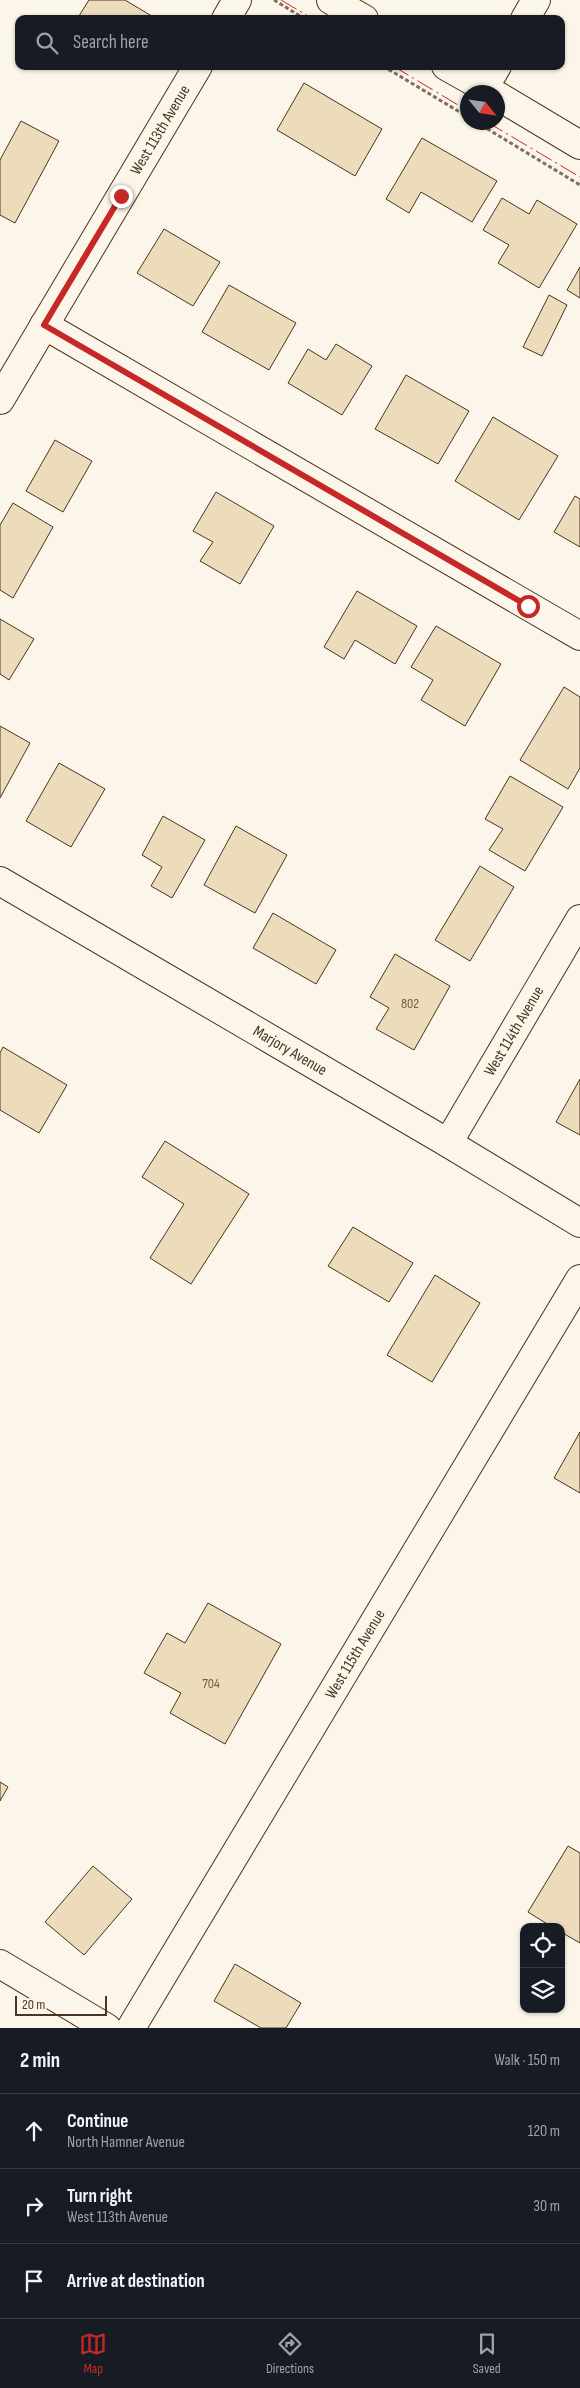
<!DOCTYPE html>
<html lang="en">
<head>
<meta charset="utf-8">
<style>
	:root { --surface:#171b24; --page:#242831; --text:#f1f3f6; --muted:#9ea1a6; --line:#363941; --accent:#c62828 }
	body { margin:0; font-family:"Sofia Sans Condensed",sans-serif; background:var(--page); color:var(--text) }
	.controls { position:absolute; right:15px; bottom:15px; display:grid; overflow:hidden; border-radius:10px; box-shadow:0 1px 4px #0004 }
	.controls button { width:45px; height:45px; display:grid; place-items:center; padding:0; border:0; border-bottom:1px solid var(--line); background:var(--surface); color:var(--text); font:25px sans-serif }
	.compass { position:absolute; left:460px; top:85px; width:45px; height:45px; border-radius:50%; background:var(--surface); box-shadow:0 1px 4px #0004; rotate:120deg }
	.scale { position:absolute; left:15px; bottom:12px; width:92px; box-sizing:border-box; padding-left:5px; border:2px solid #4a3520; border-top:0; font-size:14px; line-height:18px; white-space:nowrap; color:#4a3520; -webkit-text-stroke:4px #fbf6e9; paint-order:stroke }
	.stop { position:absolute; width:15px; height:15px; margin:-11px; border:4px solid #c62828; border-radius:50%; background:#fff }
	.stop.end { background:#c62828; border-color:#fff; box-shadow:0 1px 5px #0008 }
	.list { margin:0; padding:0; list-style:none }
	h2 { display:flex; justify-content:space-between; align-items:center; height:65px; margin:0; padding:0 20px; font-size:21px }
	h2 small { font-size:16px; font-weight:400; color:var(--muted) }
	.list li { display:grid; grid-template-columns:32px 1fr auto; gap:15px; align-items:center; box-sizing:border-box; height:75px; padding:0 20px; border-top:1px solid var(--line) }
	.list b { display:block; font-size:19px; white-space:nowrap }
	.list p { margin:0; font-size:16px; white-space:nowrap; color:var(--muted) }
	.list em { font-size:16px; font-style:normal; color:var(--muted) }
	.icon { flex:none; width:28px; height:28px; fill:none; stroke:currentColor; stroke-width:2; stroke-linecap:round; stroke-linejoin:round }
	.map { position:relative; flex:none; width:580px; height:2028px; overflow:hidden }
	.search { position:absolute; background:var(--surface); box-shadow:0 1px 4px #0004; left:15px; right:15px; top:15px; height:55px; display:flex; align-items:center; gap:12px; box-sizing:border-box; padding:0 18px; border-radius:10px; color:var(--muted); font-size:19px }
	.sheet { height:290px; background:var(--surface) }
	nav { display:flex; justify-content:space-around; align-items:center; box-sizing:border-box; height:70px; border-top:1px solid var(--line); background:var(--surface); font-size:14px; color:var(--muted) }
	nav a { display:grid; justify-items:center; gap:2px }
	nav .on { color:var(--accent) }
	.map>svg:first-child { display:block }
	.building { fill:#ecdcbc; stroke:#4a3520 }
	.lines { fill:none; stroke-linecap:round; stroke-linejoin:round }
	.street-casing { stroke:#4a3520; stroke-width:30 }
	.secondary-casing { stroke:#4a3520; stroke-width:30 }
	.path { stroke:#7f6f5c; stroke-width:3; stroke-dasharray:4 2.5; stroke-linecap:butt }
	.street { stroke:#fbf6e9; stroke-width:28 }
	.secondary { stroke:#fbf6e9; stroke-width:28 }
	.power { stroke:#c62828; stroke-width:1; stroke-dasharray:18 4 2.5 4; stroke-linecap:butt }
	.route { stroke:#c62828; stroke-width:6 }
	.labels { text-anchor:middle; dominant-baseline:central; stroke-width:4; stroke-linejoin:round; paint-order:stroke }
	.number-label { font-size:14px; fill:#725f47 }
	.street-label { font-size:16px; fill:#4a3520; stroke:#fbf6e9 }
</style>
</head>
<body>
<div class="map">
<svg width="580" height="2028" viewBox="0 0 580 2028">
	<rect width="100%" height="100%" fill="#fbf6e9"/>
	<g class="building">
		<polygon points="89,0 125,0 155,18 77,19"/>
		<polygon points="304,83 382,129 355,176 277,130"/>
		<polygon points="21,121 59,141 15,223 0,215 0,160"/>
		<polygon points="422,138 497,181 472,222 421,192 409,213 386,199"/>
		<polygon points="502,198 529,214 537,200 577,224 539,288 498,263 509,245 483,230"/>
		<polygon points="164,229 220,262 193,306 137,273"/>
		<polygon points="580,267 580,298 567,290"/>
		<polygon points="229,285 296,323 269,370 202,332"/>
		<polygon points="549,295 567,305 542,356 523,347"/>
		<polygon points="336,344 372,366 342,415 288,383 308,349 326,360"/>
		<polygon points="406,375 469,411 438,464 375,429"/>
		<polygon points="493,417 558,456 519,520 455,481"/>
		<polygon points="55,440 92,461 63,512 26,491"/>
		<polygon points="216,492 274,526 240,584 200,561 213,542 193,531"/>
		<polygon points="575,496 580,499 580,547 554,532"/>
		<polygon points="13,503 53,527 13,598 0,590 0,525"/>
		<polygon points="357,591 417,626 395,664 355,640 344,659 324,647"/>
		<polygon points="0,619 34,639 9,680 0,674"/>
		<polygon points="436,626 501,664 465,726 421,700 433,680 411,667"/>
		<polygon points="564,687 580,697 580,768 568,789 520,760"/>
		<polygon points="0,726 30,743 0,798"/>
		<polygon points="59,763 105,789 71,847 26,821"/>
		<polygon points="510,776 563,807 525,871 489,850 503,829 485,819"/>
		<polygon points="163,816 205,840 172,898 151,886 162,867 142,855"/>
		<polygon points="236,826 287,855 255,913 204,885"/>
		<polygon points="480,866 514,887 470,961 435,940"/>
		<polygon points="273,913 336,950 316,984 253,948"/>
		<polygon points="395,954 450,986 414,1050 376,1029 389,1008 370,997"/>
		<polygon points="3,1047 67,1085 39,1133 0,1110 0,1053"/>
		<polygon points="580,1079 580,1135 556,1122"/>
		<polygon points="165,1141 249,1194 191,1284 150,1258 184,1204 142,1177"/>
		<polygon points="353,1227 413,1263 389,1302 328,1266"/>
		<polygon points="435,1275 480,1303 432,1382 387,1355"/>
		<polygon points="580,1432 580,1493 554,1478"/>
		<polygon points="208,1603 281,1644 225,1744 170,1713 181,1693 144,1673 167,1633 185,1643"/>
		<polygon points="0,1782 8,1787 0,1801"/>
		<polygon points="568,1846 580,1853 580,1943 561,1932 561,1927 552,1927 528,1912"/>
		<polygon points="93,1866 132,1899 84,1955 45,1922"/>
		<polygon points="235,1964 301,2003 286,2028 261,2028 214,2001"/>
	</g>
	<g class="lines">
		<defs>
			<g id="street">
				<polyline points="226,19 237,0"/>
				<polyline points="525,19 536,0"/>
				<polyline points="484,88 497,66"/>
				<polyline points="44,325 580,636"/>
				<path id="s1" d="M 0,400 L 198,66"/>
				<path id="s2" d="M 0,881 L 448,1143 L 580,1223"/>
				<path id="s3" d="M 448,1143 L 580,919"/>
				<polyline points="0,1964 107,2028"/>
				<path id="s4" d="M 131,2028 L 580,1279"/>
			</g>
			<g id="secondary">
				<polyline points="331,0 364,19"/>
				<polyline points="446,66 492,92"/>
				<polyline points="498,96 580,145"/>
			</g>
		</defs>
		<use href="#street" class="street-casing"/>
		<use href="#secondary" class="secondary-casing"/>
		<g class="path">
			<polyline points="274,0 305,19"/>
			<polyline points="383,66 468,117"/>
			<polyline points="476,122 580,185"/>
		</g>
		<use href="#street" class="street"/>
		<use href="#secondary" class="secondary"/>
		<g class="power">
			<polyline points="281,0 313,19"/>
			<polyline points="393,66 468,111"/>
			<polyline points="487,122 580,177"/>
		</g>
	</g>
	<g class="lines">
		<polyline class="route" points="121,196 44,325 528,606"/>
	</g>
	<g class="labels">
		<g class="number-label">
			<text x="410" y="1003">802</text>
			<text x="211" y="1683">704</text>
		</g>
		<g class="street-label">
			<text stroke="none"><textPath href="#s1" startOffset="314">West 113th Avenue</textPath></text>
			<text stroke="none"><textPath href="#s3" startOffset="130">West 114th Avenue</textPath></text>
			<text stroke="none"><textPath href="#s2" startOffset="336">Marjory Avenue</textPath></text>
			<text stroke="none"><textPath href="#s4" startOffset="436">West 115th Avenue</textPath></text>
		</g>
	</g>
</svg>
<div class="controls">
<button><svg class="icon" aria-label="locate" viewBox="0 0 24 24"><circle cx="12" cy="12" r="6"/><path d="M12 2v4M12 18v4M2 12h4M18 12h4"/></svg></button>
<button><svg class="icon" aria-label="layers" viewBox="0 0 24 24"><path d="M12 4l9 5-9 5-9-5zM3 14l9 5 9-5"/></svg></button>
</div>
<svg class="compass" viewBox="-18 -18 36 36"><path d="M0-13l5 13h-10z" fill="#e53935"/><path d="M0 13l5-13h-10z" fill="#9ea1a6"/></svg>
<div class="scale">20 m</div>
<div class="stop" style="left:528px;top:606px"></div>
<div class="stop end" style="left:121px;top:196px"></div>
<div class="search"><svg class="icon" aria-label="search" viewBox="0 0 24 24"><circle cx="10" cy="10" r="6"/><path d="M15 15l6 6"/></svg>Search here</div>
</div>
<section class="sheet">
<h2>2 min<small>Walk · 150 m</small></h2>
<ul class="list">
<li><svg class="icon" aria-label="ahead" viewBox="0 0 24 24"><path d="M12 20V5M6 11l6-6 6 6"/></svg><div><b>Continue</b><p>North Hamner Avenue</p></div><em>120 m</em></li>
<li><svg class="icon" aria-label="right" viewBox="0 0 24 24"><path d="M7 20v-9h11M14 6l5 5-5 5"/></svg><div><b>Turn right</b><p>West 113th Avenue</p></div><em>30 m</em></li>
<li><svg class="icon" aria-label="arrive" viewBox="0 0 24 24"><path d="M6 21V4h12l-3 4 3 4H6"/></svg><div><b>Arrive at destination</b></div></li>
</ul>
</section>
<nav>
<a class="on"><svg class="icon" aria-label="map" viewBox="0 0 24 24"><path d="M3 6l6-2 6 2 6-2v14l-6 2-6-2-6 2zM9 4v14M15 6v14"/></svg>Map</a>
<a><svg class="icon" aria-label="directions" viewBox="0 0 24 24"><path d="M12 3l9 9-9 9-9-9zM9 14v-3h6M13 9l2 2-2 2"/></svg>Directions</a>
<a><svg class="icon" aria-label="saved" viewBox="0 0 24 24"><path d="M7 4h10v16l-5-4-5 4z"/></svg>Saved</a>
</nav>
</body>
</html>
